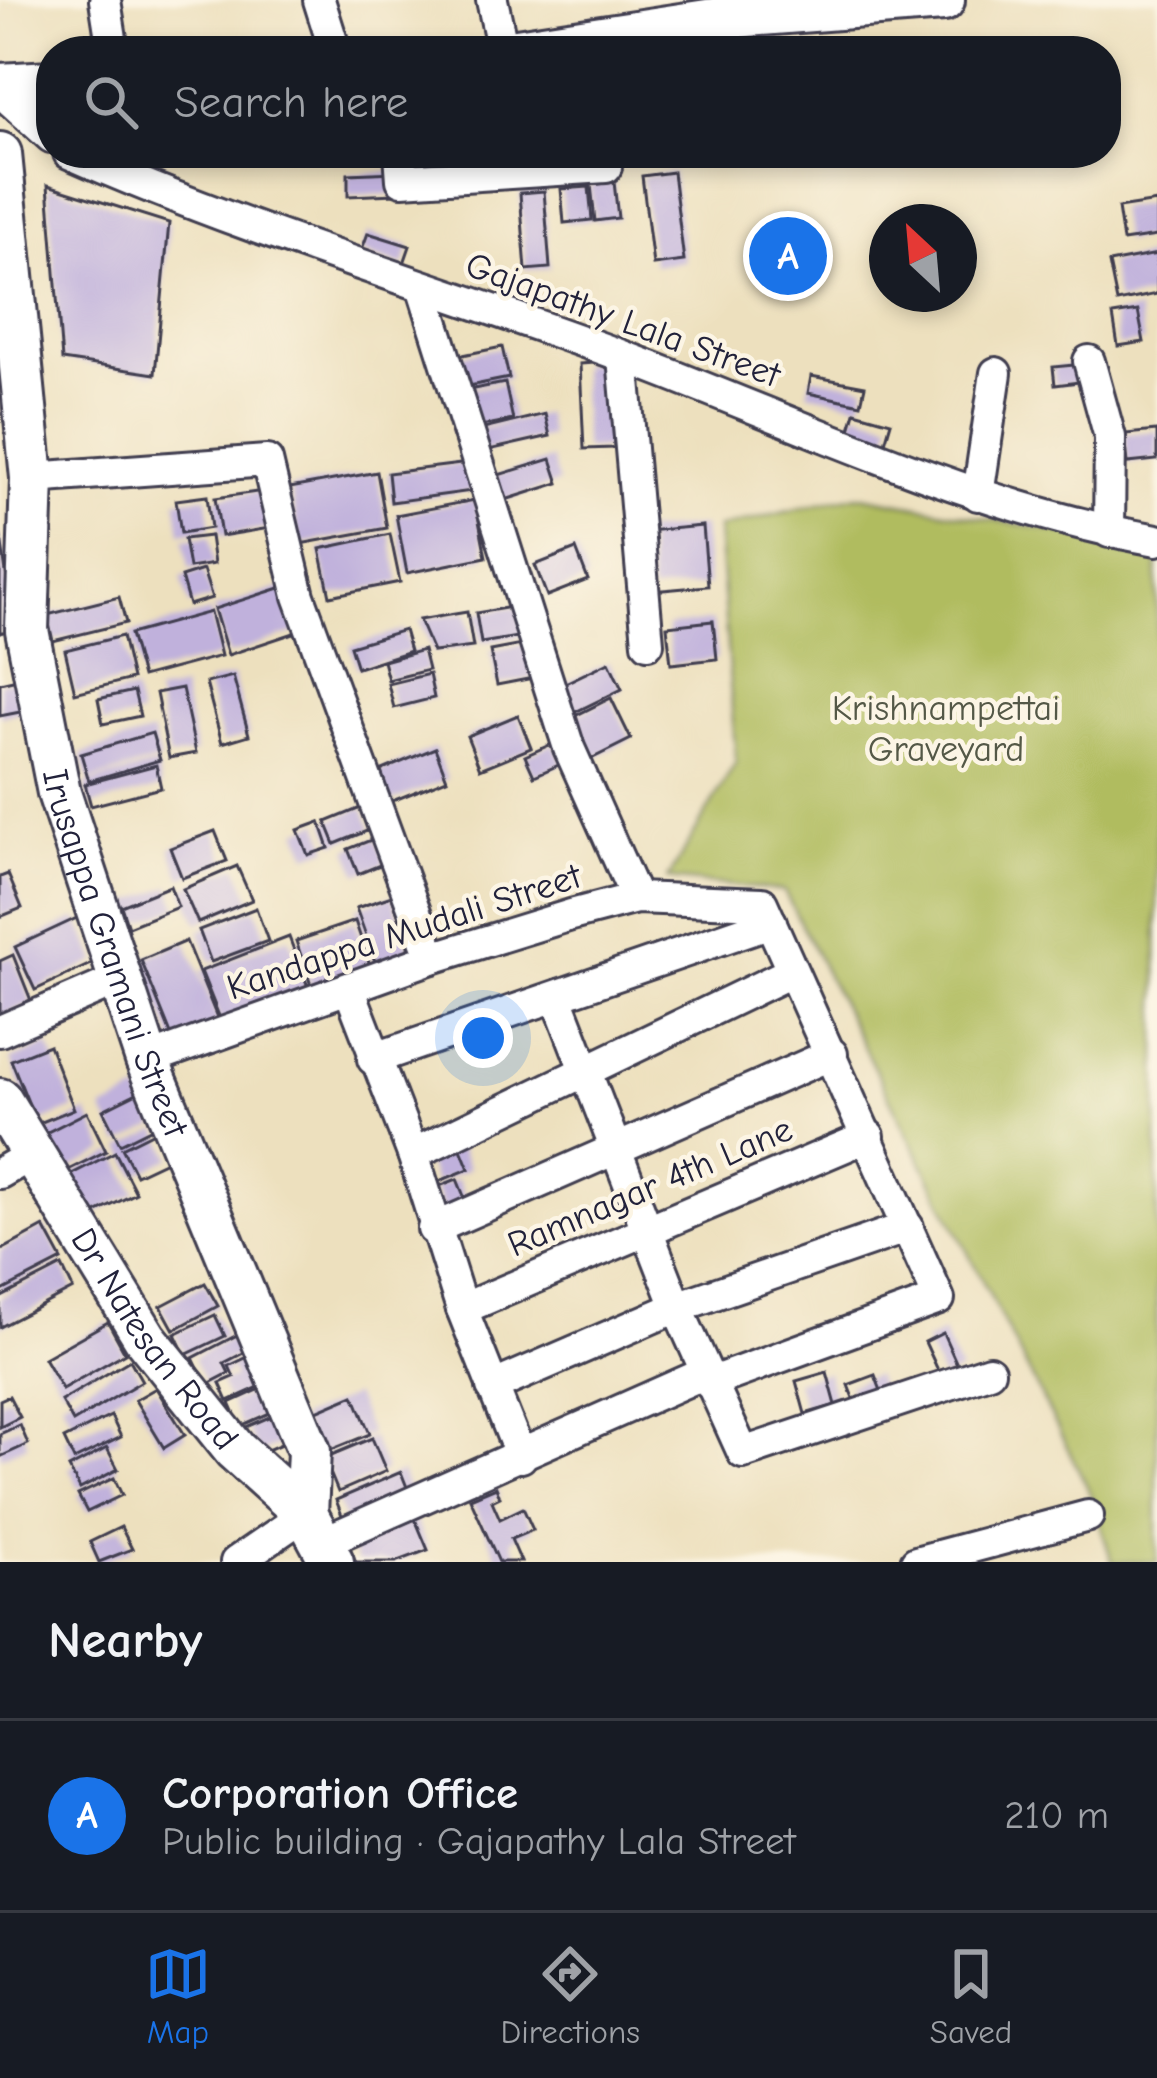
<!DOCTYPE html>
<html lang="en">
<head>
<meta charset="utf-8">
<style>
	:root { --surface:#171b24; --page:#20242c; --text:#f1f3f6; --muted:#9ea1a6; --line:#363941; --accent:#1a73e8 }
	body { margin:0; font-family:"Comic Neue",sans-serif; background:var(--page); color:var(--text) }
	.compass { position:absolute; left:869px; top:204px; width:108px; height:108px; border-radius:50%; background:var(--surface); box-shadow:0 6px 18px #0003; rotate:334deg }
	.you { position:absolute; left:483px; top:1038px; width:42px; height:42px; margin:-30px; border:9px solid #fff; border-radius:50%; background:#1a73e8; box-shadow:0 0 0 18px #1a73e833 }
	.badge { display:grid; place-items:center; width:78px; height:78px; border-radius:50%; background:var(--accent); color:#fff; font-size:39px; font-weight:700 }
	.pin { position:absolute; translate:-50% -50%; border:6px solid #fff; box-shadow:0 3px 12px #0006 }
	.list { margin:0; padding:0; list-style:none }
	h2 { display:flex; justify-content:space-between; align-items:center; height:156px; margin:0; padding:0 48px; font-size:51px }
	h2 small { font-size:39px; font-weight:400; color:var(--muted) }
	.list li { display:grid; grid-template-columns:78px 1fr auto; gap:36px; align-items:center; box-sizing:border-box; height:192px; padding:0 48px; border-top:3px solid var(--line) }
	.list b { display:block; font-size:45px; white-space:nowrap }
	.list p { margin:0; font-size:39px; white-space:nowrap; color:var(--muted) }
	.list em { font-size:39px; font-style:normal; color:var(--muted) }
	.icon { flex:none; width:66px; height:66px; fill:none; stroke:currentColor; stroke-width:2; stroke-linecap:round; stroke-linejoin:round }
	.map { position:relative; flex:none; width:1157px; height:1562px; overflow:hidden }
	.search { position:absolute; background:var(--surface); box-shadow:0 6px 18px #0003; left:36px; right:36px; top:36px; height:132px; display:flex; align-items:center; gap:30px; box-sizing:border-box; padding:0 42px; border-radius:48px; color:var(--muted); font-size:45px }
	.sheet { height:348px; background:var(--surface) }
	nav { display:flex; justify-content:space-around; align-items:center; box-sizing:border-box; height:168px; border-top:3px solid var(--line); background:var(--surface); font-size:33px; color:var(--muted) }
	nav a { display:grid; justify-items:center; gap:6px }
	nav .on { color:var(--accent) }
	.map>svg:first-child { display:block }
	.green { fill:#b0bc5e; stroke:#696f4c; stroke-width:3 }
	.building { fill:#c0b1dc }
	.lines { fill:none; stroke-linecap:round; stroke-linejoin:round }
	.street-casing { stroke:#403e4f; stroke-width:36 }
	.secondary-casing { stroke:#403e4f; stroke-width:48 }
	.street { stroke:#fff; stroke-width:30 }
	.secondary { stroke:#fff; stroke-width:42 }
	.labels { text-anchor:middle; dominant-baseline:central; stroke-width:9; stroke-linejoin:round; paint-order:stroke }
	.street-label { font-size:36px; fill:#22223b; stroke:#fcf5e5 }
	.park-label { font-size:36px; fill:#545847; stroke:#fcf5e5 }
</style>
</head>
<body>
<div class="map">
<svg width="1157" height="1562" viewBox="0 0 1157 1562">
	<rect width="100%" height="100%" fill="#fcf5e5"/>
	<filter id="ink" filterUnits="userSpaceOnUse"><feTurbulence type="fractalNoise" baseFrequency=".00833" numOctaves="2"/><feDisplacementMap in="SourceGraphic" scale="24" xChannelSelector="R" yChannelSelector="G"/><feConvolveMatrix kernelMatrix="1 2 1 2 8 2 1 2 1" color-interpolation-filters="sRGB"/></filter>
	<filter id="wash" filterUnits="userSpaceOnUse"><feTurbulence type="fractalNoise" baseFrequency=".004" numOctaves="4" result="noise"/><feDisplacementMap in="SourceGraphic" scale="48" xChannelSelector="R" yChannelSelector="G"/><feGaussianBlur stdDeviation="2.7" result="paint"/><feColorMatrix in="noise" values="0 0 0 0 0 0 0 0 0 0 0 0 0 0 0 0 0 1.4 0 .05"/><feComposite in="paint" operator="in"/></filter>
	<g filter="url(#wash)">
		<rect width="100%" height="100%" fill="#ede0be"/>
		<polygon class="green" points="857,495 1157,550 1157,1562 1112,1562 1092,1496 784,891 668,879 736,762 718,528"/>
		<g id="blocks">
			<g class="building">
				<polygon points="910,153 985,153 985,156 911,162"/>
				<polygon points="396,172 396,194 348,196 348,174"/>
				<polygon points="673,172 684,261 653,265 642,176"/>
				<polygon points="614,182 618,218 595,221 591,185"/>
				<polygon points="48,185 169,223 155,374 62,360"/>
				<polygon points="589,187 592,220 564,223 561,189"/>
				<polygon points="544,191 550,268 526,270 520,193"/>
				<polygon points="1157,202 1157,236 1123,241 1118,208"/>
				<polygon points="368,233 410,246 403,266 361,252"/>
				<polygon points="1157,254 1157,294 1117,302 1109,263"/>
				<polygon points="1138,311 1144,342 1118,346 1113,315"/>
				<polygon points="502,347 509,378 459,388 453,357"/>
				<polygon points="610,362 614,448 584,449 580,364"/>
				<polygon points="1085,364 1087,381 1055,385 1053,367"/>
				<polygon points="811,376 865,386 861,404 808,393"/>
				<polygon points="505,383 513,420 470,428 463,391"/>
				<polygon points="855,412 891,422 884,446 848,436"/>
				<polygon points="545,414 550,436 480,452 475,431"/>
				<polygon points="1157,431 1157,460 1128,463 1125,434"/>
				<polygon points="551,459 559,483 502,501 495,476"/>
				<polygon points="469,463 472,491 391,502 388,473"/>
				<polygon points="377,472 387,528 300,544 290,488"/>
				<polygon points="264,491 270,528 221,536 215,498"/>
				<polygon points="207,496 211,528 181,533 176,500"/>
				<polygon points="475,500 486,557 407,573 396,515"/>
				<polygon points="703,526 708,586 651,591 646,531"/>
				<polygon points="0,531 14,628 0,633"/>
				<polygon points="390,534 400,582 330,596 320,549"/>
				<polygon points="210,536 214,564 189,568 184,539"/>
				<polygon points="576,549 588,580 547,596 535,565"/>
				<polygon points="203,570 212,598 189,605 181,577"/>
				<polygon points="283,587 297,632 228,655 214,609"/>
				<polygon points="119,597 126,623 53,641 47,615"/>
				<polygon points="518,606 523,636 481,643 476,613"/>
				<polygon points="210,612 221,656 142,677 130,634"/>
				<polygon points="467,612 473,647 433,652 419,620"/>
				<polygon points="713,621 717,659 671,664 667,626"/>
				<polygon points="404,630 410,651 357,668 350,646"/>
				<polygon points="122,636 132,679 75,693 65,650"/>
				<polygon points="527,644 533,678 497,685 490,651"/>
				<polygon points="423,650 428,670 388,680 383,661"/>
				<polygon points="609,662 622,689 569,715 555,688"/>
				<polygon points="429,674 434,698 394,708 388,684"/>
				<polygon points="233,676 249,735 222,743 206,683"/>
				<polygon points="17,679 25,711 0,716 0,683"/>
				<polygon points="182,688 196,753 169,758 156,693"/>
				<polygon points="134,691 140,716 103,724 98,699"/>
				<polygon points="611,698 631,739 589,760 569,719"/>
				<polygon points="518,715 531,748 480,769 467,736"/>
				<polygon points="152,733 160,760 89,781 81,754"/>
				<polygon points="554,743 563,763 534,776 525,756"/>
				<polygon points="435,748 447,779 385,804 373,774"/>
				<polygon points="156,765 161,788 91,806 85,784"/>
				<polygon points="363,807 372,829 335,844 326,822"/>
				<polygon points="320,822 329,848 308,855 298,830"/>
				<polygon points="215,831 227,861 182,878 170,848"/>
				<polygon points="376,838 385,863 358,874 348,849"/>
				<polygon points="237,866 252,900 198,923 183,889"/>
				<polygon points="8,874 22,908 0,917 0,877"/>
				<polygon points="170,886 178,907 128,927 121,906"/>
				<polygon points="392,896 411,952 376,964 356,908"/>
				<polygon points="256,908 268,941 211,962 199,930"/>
				<polygon points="77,918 97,961 35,990 15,947"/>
				<polygon points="355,921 373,974 314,994 296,941"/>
				<polygon points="289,937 310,992 223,1026 201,971"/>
				<polygon points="186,941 220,1025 175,1044 141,960"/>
				<polygon points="13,955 32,1003 0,1016 0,961"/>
				<polygon points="49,1045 74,1109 37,1124 11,1060"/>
				<polygon points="139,1092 156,1126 120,1144 103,1110"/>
				<polygon points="87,1112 106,1151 58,1175 38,1137"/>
				<polygon points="158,1130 172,1158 136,1175 122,1148"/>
				<polygon points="458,1142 469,1169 435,1183 424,1156"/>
				<polygon points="115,1152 136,1193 88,1217 68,1176"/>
				<polygon points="457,1179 468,1206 446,1216 434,1188"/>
				<polygon points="44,1227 62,1260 0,1292 0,1251"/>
				<polygon points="62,1266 73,1289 0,1327 0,1298"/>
				<polygon points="205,1283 218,1306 174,1330 161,1306"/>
				<polygon points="215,1315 225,1336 185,1355 175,1334"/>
				<polygon points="108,1322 125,1353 62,1389 44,1358"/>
				<polygon points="241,1333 249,1350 224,1363 229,1373 206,1385 193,1358"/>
				<polygon points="943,1333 960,1371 942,1379 925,1342"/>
				<polygon points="256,1353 270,1382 228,1401 220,1383 234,1377 229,1366"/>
				<polygon points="130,1360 142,1381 73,1422 61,1401"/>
				<polygon points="827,1372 836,1405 805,1414 796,1381"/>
				<polygon points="875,1375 885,1401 858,1411 848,1385"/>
				<polygon points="265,1387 276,1410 240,1426 230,1403"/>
				<polygon points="156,1388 185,1435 164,1448 135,1400"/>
				<polygon points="354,1395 370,1434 316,1456 300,1418"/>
				<polygon points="9,1396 20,1417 0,1427 0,1400"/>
				<polygon points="274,1415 286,1442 258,1454 246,1427"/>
				<polygon points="111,1416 121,1437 74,1460 64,1439"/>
				<polygon points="20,1425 28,1444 0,1457 0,1434"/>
				<polygon points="372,1438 386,1471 338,1492 324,1458"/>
				<polygon points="107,1448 118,1469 80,1489 69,1468"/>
				<polygon points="401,1472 412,1500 347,1528 336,1500"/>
				<polygon points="114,1478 122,1495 87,1512 78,1495"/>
				<polygon points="496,1487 500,1497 492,1501 500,1519 523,1508 533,1530 511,1539 521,1562 499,1562 470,1498"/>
				<polygon points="415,1519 428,1550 396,1562 356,1562 349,1545"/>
				<polygon points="121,1527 132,1549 99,1562 90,1542"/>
			</g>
		</g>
	</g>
	<g filter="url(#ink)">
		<use href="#blocks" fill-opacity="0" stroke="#403e4f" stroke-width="3"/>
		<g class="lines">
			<defs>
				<g id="street">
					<polyline points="105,0 113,51"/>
					<polyline points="319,0 335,51"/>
					<polyline points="492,0 503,51"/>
					<polyline points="0,91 51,137"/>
					<path d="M 69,153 C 252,234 446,290 633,360 C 805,425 974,508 1157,540"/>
					<polyline points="400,153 402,180 606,167"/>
					<polyline points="423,289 569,748 636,898"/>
					<polyline points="623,357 648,643"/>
					<polyline points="1089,361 1110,437 1109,532"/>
					<polyline points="32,478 267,461 299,596 432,958"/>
					<polyline points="978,495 996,373"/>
					<polyline points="350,991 413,1154 462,1309 521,1457"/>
					<polyline points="558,1000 677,1307 743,1453 989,1371"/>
					<polyline points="0,1031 120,979"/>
					<polyline points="373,1059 771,922"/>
					<polyline points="147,1060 432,958 571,915 636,898 762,903 939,1299 709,1383"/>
					<polyline points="413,1154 791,972"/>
					<polyline points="0,1173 35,1153"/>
					<polyline points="433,1229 832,1054"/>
					<polyline points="462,1309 869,1136"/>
					<polyline points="492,1387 677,1307 908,1227"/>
					<polyline points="323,1542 705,1373"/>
					<polyline points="236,1562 306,1514"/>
					<polyline points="916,1562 1088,1516"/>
				</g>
				<g id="secondary">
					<polyline points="510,51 747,15 943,0"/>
					<polyline points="0,85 51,82"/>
					<path id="s1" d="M 0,154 L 32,478 L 27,630 L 59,793 L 147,1060 L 309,1451 L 306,1514"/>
					<path id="s2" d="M 0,1100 L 146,1339 L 235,1450 L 306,1514 L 332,1562"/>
				</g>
			</defs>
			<use href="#street" class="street-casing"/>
			<use href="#secondary" class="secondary-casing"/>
			<use href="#street" class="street"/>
			<use href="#secondary" class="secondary"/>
		</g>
	</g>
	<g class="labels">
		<g class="street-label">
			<text transform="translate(623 320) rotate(20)">Gajapathy Lala Street</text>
			<text transform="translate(404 932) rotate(-18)">Kandappa Mudali Street</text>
			<text stroke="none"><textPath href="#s1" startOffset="813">Irusappa Gramani Street</textPath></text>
			<text transform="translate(650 1187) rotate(-23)">Ramnagar 4th Lane</text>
			<text stroke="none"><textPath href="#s2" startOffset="285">Dr Natesan Road</textPath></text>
		</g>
		<g class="park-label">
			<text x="946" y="708">Krishnampettai<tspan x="946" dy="41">Graveyard</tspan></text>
		</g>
	</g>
</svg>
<svg class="compass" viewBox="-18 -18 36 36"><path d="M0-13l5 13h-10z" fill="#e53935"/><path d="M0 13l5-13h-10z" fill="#9ea1a6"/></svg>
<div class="you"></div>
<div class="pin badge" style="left:788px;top:256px">A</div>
<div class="search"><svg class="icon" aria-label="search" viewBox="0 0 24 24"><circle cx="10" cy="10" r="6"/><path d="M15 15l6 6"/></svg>Search here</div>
</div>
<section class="sheet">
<h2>Nearby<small></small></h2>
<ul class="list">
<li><span class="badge">A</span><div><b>Corporation Office</b><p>Public building · Gajapathy Lala Street</p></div><em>210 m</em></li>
</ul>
</section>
<nav>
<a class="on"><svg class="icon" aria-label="map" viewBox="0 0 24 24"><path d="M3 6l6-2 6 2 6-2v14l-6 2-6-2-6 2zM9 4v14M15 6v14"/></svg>Map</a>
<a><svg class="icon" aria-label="directions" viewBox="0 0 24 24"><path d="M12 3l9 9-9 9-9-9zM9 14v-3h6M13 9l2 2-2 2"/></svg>Directions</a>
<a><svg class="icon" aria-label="saved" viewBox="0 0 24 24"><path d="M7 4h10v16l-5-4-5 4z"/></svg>Saved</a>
</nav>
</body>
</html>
